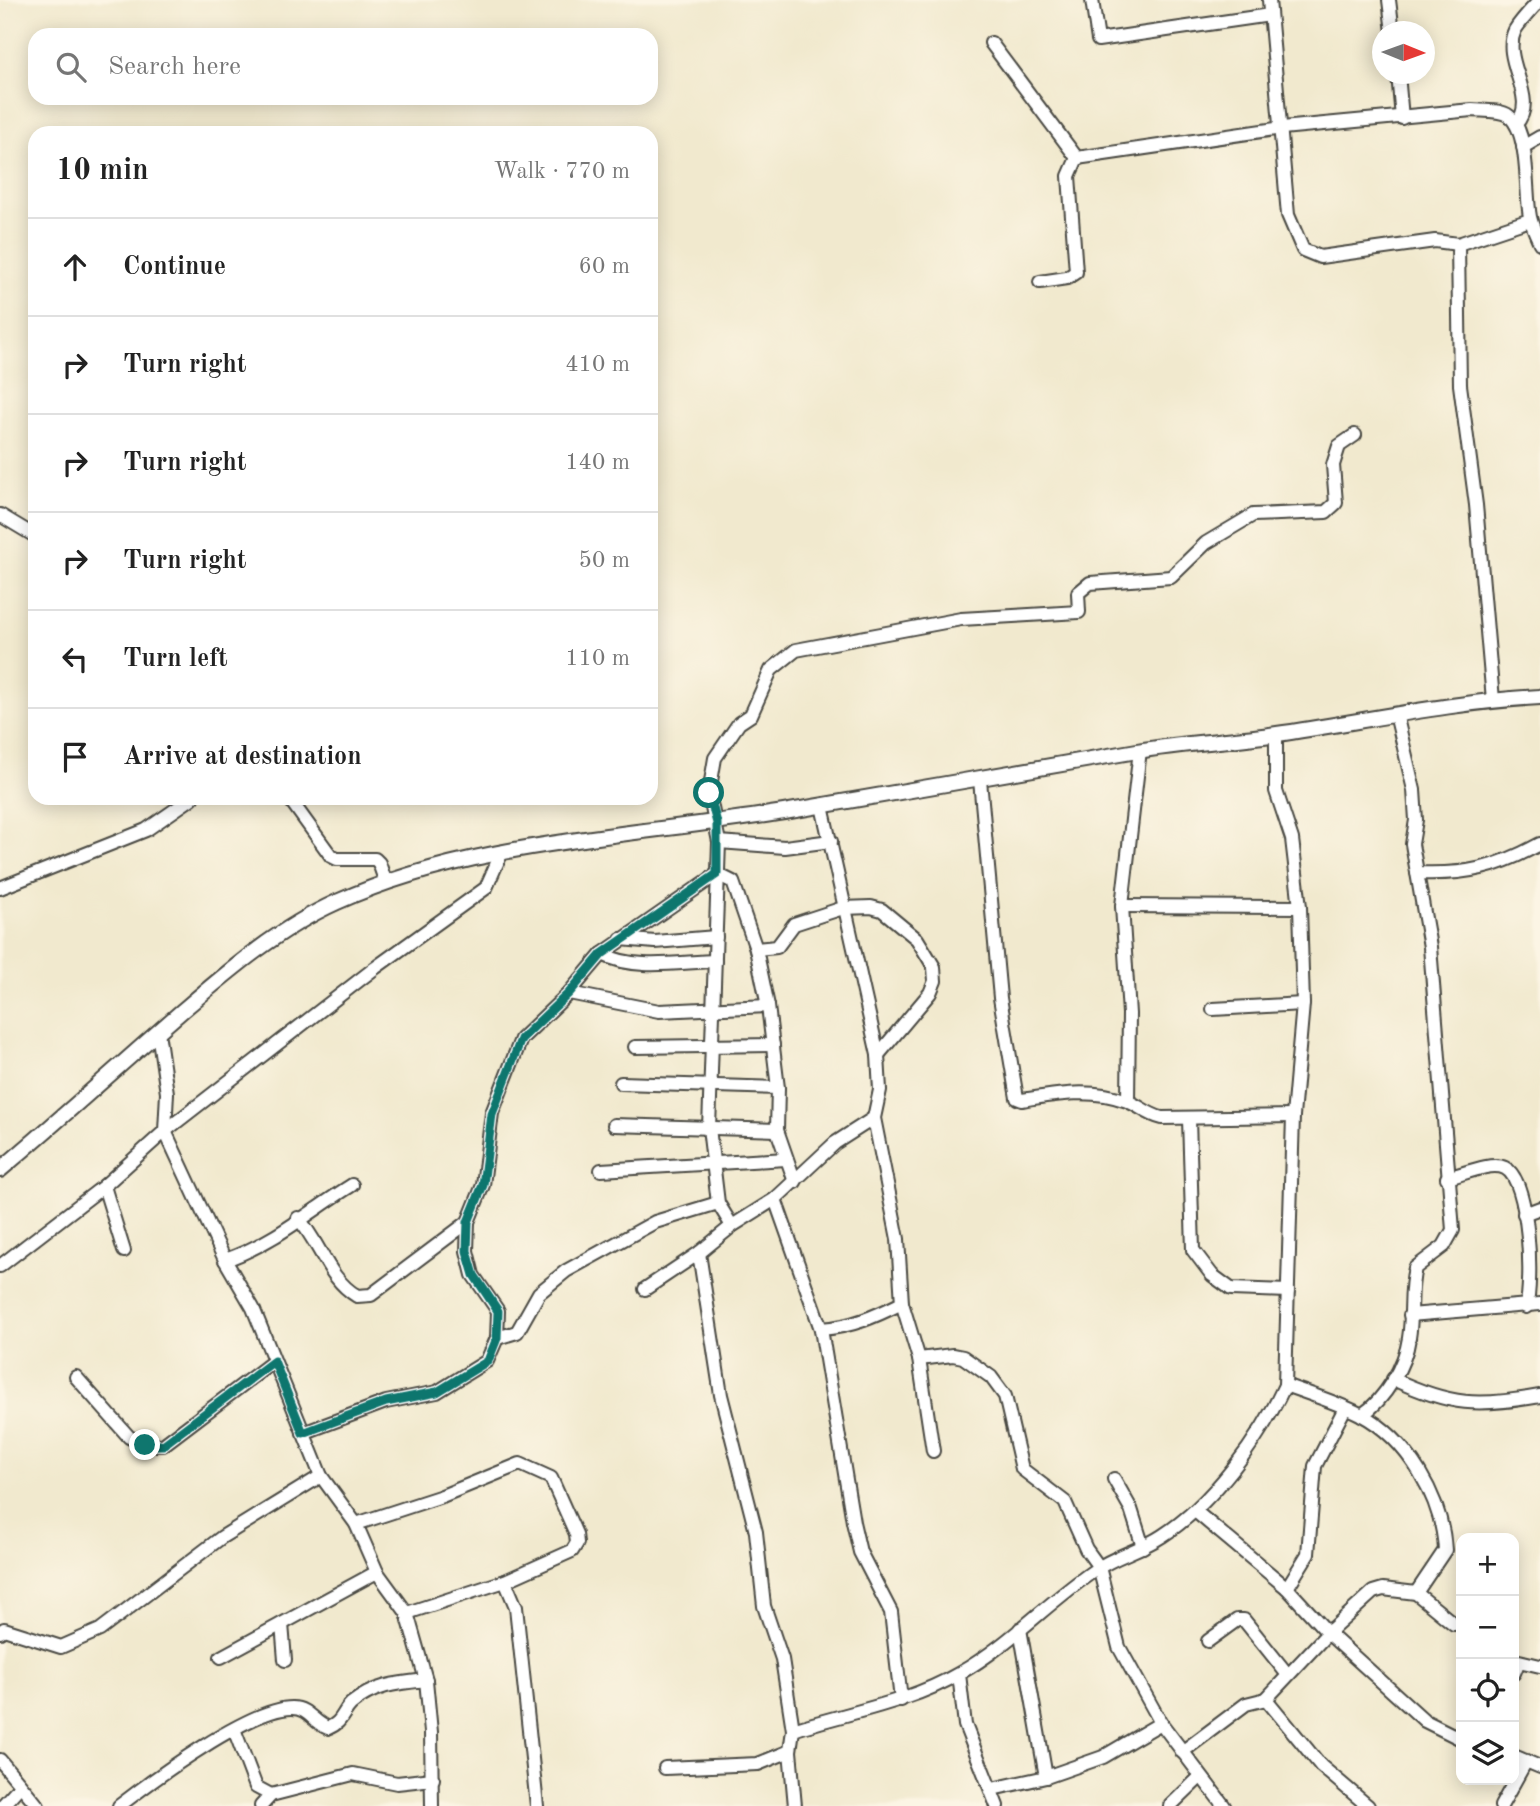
<!DOCTYPE html>
<html lang="en">
<head>
<meta charset="utf-8">
<style>
	:root { --surface:#fff; --page:#f2f2f2; --text:#222; --muted:#767676; --line:#e0e0e0 }
	body { margin:0; font-family:"Old Standard TT",serif; background:var(--page); color:var(--text) }
	.controls { position:absolute; right:21px; bottom:21px; display:grid; overflow:hidden; border-radius:14px; box-shadow:0 4px 18px #0003 }
	.controls button { width:63px; height:63px; display:grid; place-items:center; padding:0; border:0; border-bottom:2px solid var(--line); background:var(--surface); color:var(--text); font:35px sans-serif }
	.compass { position:absolute; left:1372px; top:21px; width:63px; height:63px; border-radius:50%; background:var(--surface); box-shadow:0 4px 18px #0003; rotate:91deg }
	.stop { position:absolute; width:21px; height:21px; margin:-16px; border:5px solid #0f766e; border-radius:50%; background:#fff }
	.stop.end { background:#0f766e; border-color:#fff; box-shadow:0 2px 7px #0008 }
	.list { margin:0; padding:0; list-style:none }
	h2 { display:flex; justify-content:space-between; align-items:center; height:91px; margin:0; padding:0 28px; font-size:30px }
	h2 small { font-size:23px; font-weight:400; color:var(--muted) }
	.list li { display:grid; grid-template-columns:46px 1fr auto; gap:21px; align-items:center; box-sizing:border-box; height:98px; padding:0 28px; border-top:2px solid var(--line) }
	.list b { display:block; font-size:26px; white-space:nowrap }
	.list em { font-size:23px; font-style:normal; color:var(--muted) }
	.icon { flex:none; width:38px; height:38px; fill:none; stroke:currentColor; stroke-width:2; stroke-linecap:round; stroke-linejoin:round }
	.map { position:relative; flex:none; width:1540px; height:1806px; overflow:hidden }
	.search { position:absolute; background:var(--surface); box-shadow:0 4px 18px #0003; left:28px; top:28px; width:630px; height:77px; display:flex; align-items:center; gap:18px; box-sizing:border-box; padding:0 24px; border-radius:21px; color:var(--muted); font-size:26px }
	.panel { position:absolute; background:var(--surface); box-shadow:0 4px 18px #0003; left:28px; top:126px; width:630px; height:679px; border-radius:21px }
	.map>svg:first-child { display:block }
	.lines { fill:none; stroke-linecap:round; stroke-linejoin:round }
	.minor-casing { stroke:#494843; stroke-width:16 }
	.major-casing { stroke:#494843; stroke-width:18 }
	.minor { stroke:#fff; stroke-width:12 }
	.major { stroke:#fff; stroke-width:14 }
	.route { stroke:#0f766e; stroke-width:9 }
</style>
</head>
<body>
<div class="map">
<svg width="1540" height="1806" viewBox="0 0 1540 1806">
	<rect width="100%" height="100%" fill="#fcf5e5"/>
	<filter id="ink" filterUnits="userSpaceOnUse"><feTurbulence type="fractalNoise" baseFrequency=".0143" numOctaves="2"/><feDisplacementMap in="SourceGraphic" scale="14" xChannelSelector="R" yChannelSelector="G"/><feConvolveMatrix kernelMatrix="1 2 1 2 8 2 1 2 1" color-interpolation-filters="sRGB"/></filter>
	<filter id="wash" filterUnits="userSpaceOnUse"><feTurbulence type="fractalNoise" baseFrequency=".00686" numOctaves="4" result="noise"/><feDisplacementMap in="SourceGraphic" scale="28" xChannelSelector="R" yChannelSelector="G"/><feGaussianBlur stdDeviation="1.57" result="paint"/><feColorMatrix in="noise" values="0 0 0 0 0 0 0 0 0 0 0 0 0 0 0 0 0 1.4 0 .05"/><feComposite in="paint" operator="in"/></filter>
	<g filter="url(#wash)">
		<rect width="100%" height="100%" fill="#f1e9ce"/>
	</g>
	<g filter="url(#ink)">
		<g class="lines">
			<defs>
				<g id="minor">
					<polyline points="1092,0 1098,40 1270,15"/>
					<polyline points="1269,0 1288,215 1303,250 1320,257 1435,241 1458,244 1530,220"/>
					<polyline points="1389,0 1393,32"/>
					<polyline points="991,43 1077,158"/>
					<polyline points="1398,74 1402,118"/>
					<path d="M 1516,124 C 1540,98 1500,61 1515,30 C 1521,20 1532,9 1540,0"/>
					<polyline points="1523,147 1540,137"/>
					<path d="M 1077,158 L 1282,128 L 1472,110 C 1483,111 1500,109 1509,116 C 1530,133 1525,192 1530,217 C 1532,226 1536,234 1540,243"/>
					<polyline points="1458,244 1460,385 1476,505 1493,700"/>
					<polyline points="1040,282 1067,278 1076,272 1069,176 1077,158"/>
					<polyline points="0,515 35,536"/>
					<path d="M 980,780 L 1000,998 L 1017,1098 L 1022,1100 C 1057,1094 1093,1088 1127,1101 C 1140,1106 1148,1115 1162,1118 L 1293,1116"/>
					<polyline points="289,798 331,856 337,859 375,859 379,863 386,883"/>
					<polyline points="822,806 878,1055 880,1090 874,1118 898,1239 902,1303 919,1359 933,1451"/>
					<polyline points="719,842 785,847 831,841"/>
					<path d="M 1417,873 C 1467,875 1496,868 1540,844"/>
					<polyline points="0,888 146,830 192,798"/>
					<polyline points="1122,906 1300,907"/>
					<polyline points="621,939 655,942 716,937"/>
					<polyline points="756,949 777,947 794,924 843,908 871,907 882,910 917,939 934,967 935,981 930,993 878,1055"/>
					<path d="M 602,954 C 636,971 678,962 715,961"/>
					<polyline points="569,993 659,1011 768,1006"/>
					<polyline points="1213,1009 1303,1004"/>
					<polyline points="158,1032 167,1093 165,1131 225,1260 253,1308 321,1476 356,1524 377,1572 407,1613 426,1680 431,1732 432,1806"/>
					<polyline points="635,1047 773,1045"/>
					<polyline points="621,1083 778,1088"/>
					<polyline points="1128,1101 1129,1014 1122,906 1140,750"/>
					<polyline points="1189,1119 1193,1250 1212,1275 1231,1289 1288,1291"/>
					<polyline points="614,1125 777,1130"/>
					<polyline points="601,1170 786,1159"/>
					<path d="M 1447,1178 C 1462,1175 1490,1161 1505,1168 C 1530,1180 1533,1283 1526,1307"/>
					<polyline points="104,1186 124,1251"/>
					<polyline points="775,1199 821,1329 853,1522 860,1552 891,1612 901,1700"/>
					<polyline points="1524,1214 1540,1208"/>
					<path d="M 298,1218 C 320,1243 328,1279 357,1296 L 371,1295 L 468,1222"/>
					<polyline points="732,1226 718,1203 709,1128 719,842 709,793 715,758 739,723 751,715 771,670 796,650 961,619 1079,612 1078,593 1090,583 1171,577 1206,543 1253,515 1326,512 1336,503 1333,465 1339,446 1355,435"/>
					<polyline points="699,1253 721,1395 756,1532 764,1606 782,1659 793,1730 790,1751 795,1806"/>
					<path d="M 225,1260 C 269,1246 312,1210 352,1185"/>
					<polyline points="0,1266 104,1186 165,1131 375,968 486,888 501,854"/>
					<polyline points="645,1289 699,1253 732,1226 775,1199 835,1143 874,1118"/>
					<polyline points="1410,1315 1540,1304"/>
					<path d="M 821,1329 C 852,1327 876,1316 902,1303"/>
					<polyline points="497,1338 517,1332 539,1293 566,1271 655,1222 718,1203"/>
					<polyline points="919,1359 953,1355 963,1357 991,1377 1005,1396 1022,1469 1065,1502 1086,1549 1099,1567 1119,1647 1161,1723 1224,1806"/>
					<polyline points="76,1377 129,1437 145,1445 163,1445 274,1361"/>
					<path d="M 1393,1379 C 1451,1406 1478,1407 1540,1396"/>
					<path d="M 1285,1385 C 1309,1394 1336,1402 1360,1414 C 1408,1439 1442,1498 1445,1550 L 1416,1593"/>
					<path d="M 1362,1415 C 1385,1399 1405,1366 1409,1338 C 1413,1314 1409,1291 1415,1268 L 1444,1246 L 1453,1230 L 1430,947 L 1412,844 L 1416,820 L 1414,790 L 1396,714"/>
					<polyline points="303,1433 386,1402 437,1392 487,1361 497,1338 498,1311 473,1275 467,1251 468,1222 483,1185 492,1113 521,1039 569,993 602,954 717,874 733,882 756,949 768,1006 778,1088 777,1130 795,1182"/>
					<polyline points="1114,1479 1131,1509 1143,1547"/>
					<polyline points="1195,1511 1287,1588 1328,1633 1425,1721 1461,1739"/>
					<polyline points="356,1524 442,1496 520,1464 551,1478 576,1534 577,1543 572,1551 505,1581 407,1613"/>
					<polyline points="505,1581 516,1607 537,1806"/>
					<polyline points="1287,1588 1308,1554 1315,1466 1345,1408"/>
					<polyline points="282,1624 285,1660"/>
					<polyline points="1020,1629 1046,1777"/>
					<polyline points="0,1632 4,1629 61,1647 100,1630 222,1537 321,1476"/>
					<polyline points="1208,1641 1237,1620 1244,1620 1288,1675"/>
					<polyline points="221,1657 377,1572"/>
					<polyline points="1514,1673 1519,1661 1540,1666"/>
					<polyline points="959,1674 965,1725 997,1806"/>
					<polyline points="1266,1699 1321,1766 1368,1806"/>
					<polyline points="234,1729 256,1787 271,1795"/>
					<path d="M 793,1730 C 849,1712 909,1703 960,1673 C 1009,1645 1048,1602 1095,1570 C 1115,1556 1141,1550 1162,1536 C 1212,1504 1260,1439 1285,1385 L 1293,1116 L 1303,1004 L 1300,907 L 1292,839 L 1276,791 L 1276,734"/>
					<polyline points="1182,1752 1246,1704 1266,1699 1328,1633 1373,1592 1383,1589 1416,1593 1454,1624"/>
					<polyline points="1514,1756 1540,1767"/>
					<polyline points="0,1760 38,1806"/>
					<polyline points="665,1768 758,1764 790,1751"/>
					<polyline points="992,1789 1046,1777 1103,1757 1161,1723"/>
					<polyline points="2,1806 20,1786"/>
					<path d="M 119,1806 C 154,1779 250,1708 292,1708 C 309,1708 313,1723 328,1728 C 342,1723 342,1713 351,1704 C 374,1685 397,1683 426,1680"/>
					<polyline points="261,1806 271,1795 353,1774 397,1783 433,1779"/>
					<polyline points="1170,1806 1200,1777"/>
					<polyline points="1501,1806 1526,1761"/>
				</g>
				<path id="major" d="M 0,1170 C 62,1118 121,1064 182,1011 C 230,970 279,928 337,902 C 474,840 638,836 784,812 C 902,792 1019,771 1137,751 C 1183,743 1230,741 1277,734 C 1365,721 1451,702 1540,697"/>
			</defs>
			<use href="#minor" class="minor-casing"/>
			<use href="#major" class="major-casing"/>
			<use href="#minor" class="minor"/>
			<use href="#major" class="major"/>
		</g>
	</g>
	<g class="lines" filter="url(#ink)">
		<polyline class="route" points="145,1445 163,1445 274,1361 303,1433 386,1402 437,1392 488,1361 497,1338 498,1311 474,1275 467,1251 468,1222 483,1185 492,1114 521,1039 569,993 602,954 717,874 717,823 709,793"/>
	</g>
</svg>
<div class="controls">
<button>+</button>
<button>−</button>
<button><svg class="icon" aria-label="locate" viewBox="0 0 24 24"><circle cx="12" cy="12" r="6"/><path d="M12 2v4M12 18v4M2 12h4M18 12h4"/></svg></button>
<button><svg class="icon" aria-label="layers" viewBox="0 0 24 24"><path d="M12 4l9 5-9 5-9-5zM3 14l9 5 9-5"/></svg></button>
</div>
<svg class="compass" viewBox="-18 -18 36 36"><path d="M0-13l5 13h-10z" fill="#e53935"/><path d="M0 13l5-13h-10z" fill="#767676"/></svg>
<div class="stop" style="left:709px;top:793px"></div>
<div class="stop end" style="left:145px;top:1445px"></div>
<div class="search"><svg class="icon" aria-label="search" viewBox="0 0 24 24"><circle cx="10" cy="10" r="6"/><path d="M15 15l6 6"/></svg>Search here</div>
<section class="panel">
<h2>10 min<small>Walk · 770 m</small></h2>
<ul class="list">
<li><svg class="icon" aria-label="ahead" viewBox="0 0 24 24"><path d="M12 20V5M6 11l6-6 6 6"/></svg><div><b>Continue</b></div><em>60 m</em></li>
<li><svg class="icon" aria-label="right" viewBox="0 0 24 24"><path d="M7 20v-9h11M14 6l5 5-5 5"/></svg><div><b>Turn right</b></div><em>410 m</em></li>
<li><svg class="icon" aria-label="right" viewBox="0 0 24 24"><path d="M7 20v-9h11M14 6l5 5-5 5"/></svg><div><b>Turn right</b></div><em>140 m</em></li>
<li><svg class="icon" aria-label="right" viewBox="0 0 24 24"><path d="M7 20v-9h11M14 6l5 5-5 5"/></svg><div><b>Turn right</b></div><em>50 m</em></li>
<li><svg class="icon" aria-label="left" viewBox="0 0 24 24"><path d="M17 20v-9H6M10 6l-5 5 5 5"/></svg><div><b>Turn left</b></div><em>110 m</em></li>
<li><svg class="icon" aria-label="arrive" viewBox="0 0 24 24"><path d="M6 21V4h12l-3 4 3 4H6"/></svg><div><b>Arrive at destination</b></div></li>
</ul>
</section>
</div>
</body>
</html>
